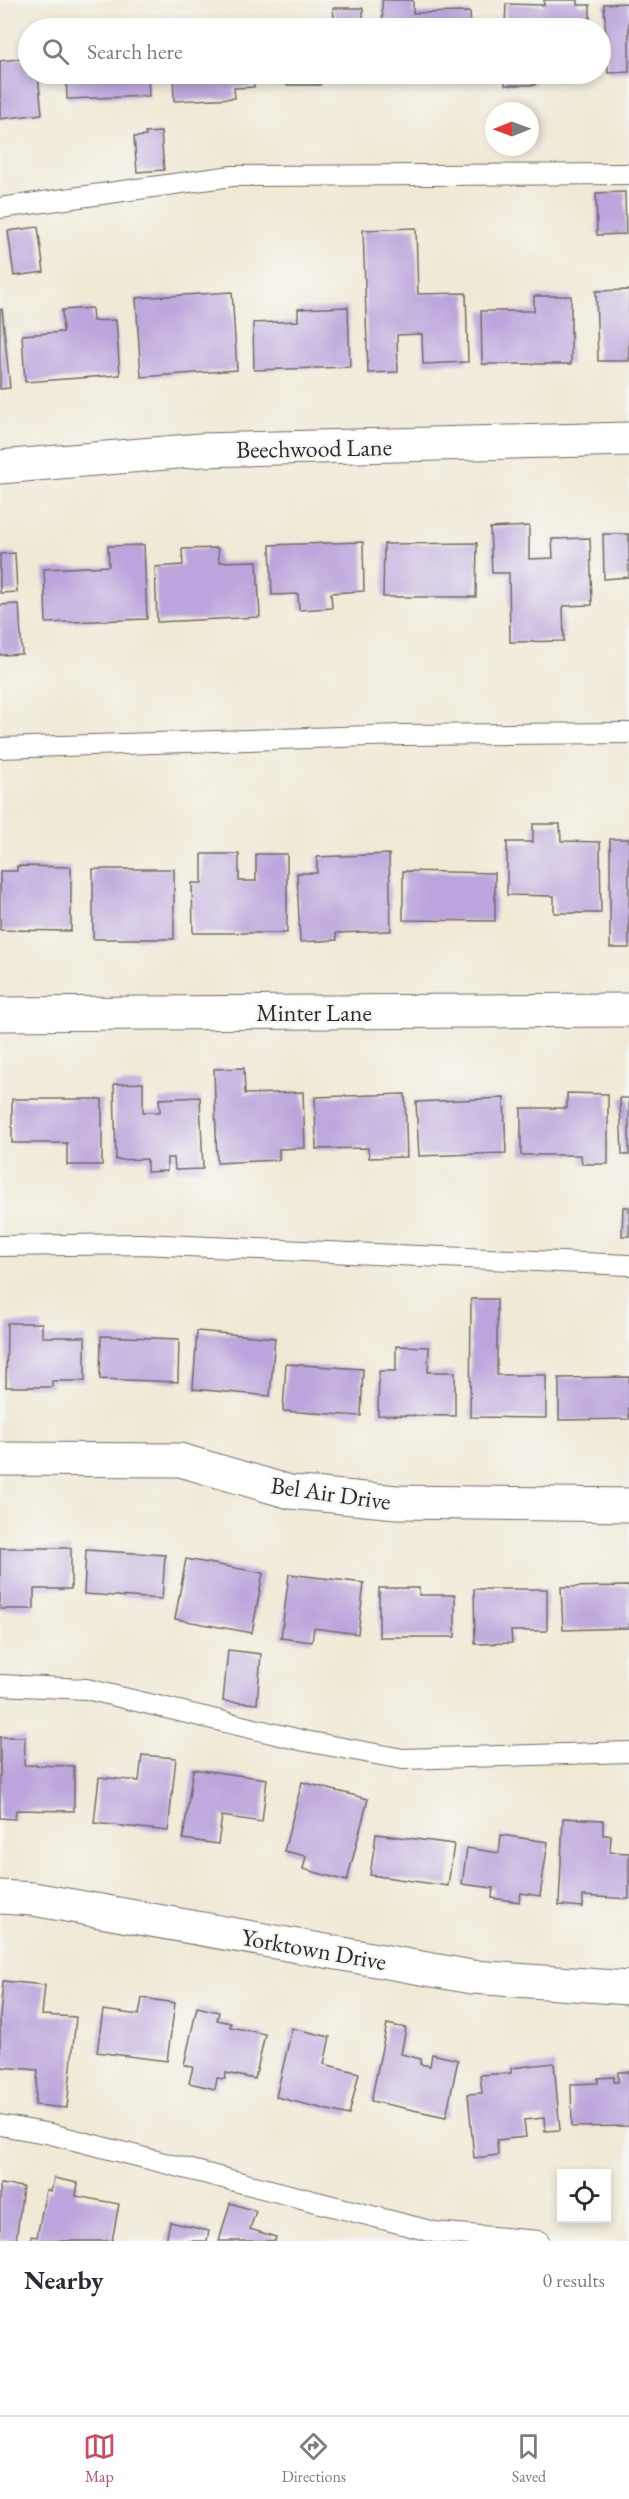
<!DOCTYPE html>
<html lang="en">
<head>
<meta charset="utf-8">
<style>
	:root { --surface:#fff; --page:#f2f2f3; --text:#2b2b33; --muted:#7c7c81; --line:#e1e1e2; --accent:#d1495b }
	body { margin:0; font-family:"EB Garamond",serif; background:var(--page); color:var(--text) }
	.controls { position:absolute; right:18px; bottom:18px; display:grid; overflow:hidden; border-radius:0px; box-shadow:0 3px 9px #0003 }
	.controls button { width:54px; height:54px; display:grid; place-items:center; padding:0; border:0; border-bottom:2px solid var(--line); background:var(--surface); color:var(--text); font:30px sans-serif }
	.compass { position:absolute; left:485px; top:102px; width:54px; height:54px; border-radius:50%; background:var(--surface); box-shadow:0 3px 9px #0003; rotate:269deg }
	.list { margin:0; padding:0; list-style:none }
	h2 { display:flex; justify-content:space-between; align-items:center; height:78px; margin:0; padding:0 24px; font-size:26px }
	h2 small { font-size:20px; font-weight:400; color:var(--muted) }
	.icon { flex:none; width:33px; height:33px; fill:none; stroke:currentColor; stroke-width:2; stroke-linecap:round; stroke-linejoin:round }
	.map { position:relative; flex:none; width:629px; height:2241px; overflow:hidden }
	.search { position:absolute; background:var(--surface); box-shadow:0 3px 9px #0003; left:18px; right:18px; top:18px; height:66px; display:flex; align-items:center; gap:15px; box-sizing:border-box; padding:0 21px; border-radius:33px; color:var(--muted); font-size:22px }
	.sheet { height:174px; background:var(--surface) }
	nav { display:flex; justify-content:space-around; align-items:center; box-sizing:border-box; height:84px; border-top:2px solid var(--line); background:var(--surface); font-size:16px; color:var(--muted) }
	nav a { display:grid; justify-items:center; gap:3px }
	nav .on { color:var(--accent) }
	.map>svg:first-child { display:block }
	.building { fill:#bba5dc }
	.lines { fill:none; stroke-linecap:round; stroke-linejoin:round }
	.lane-casing { stroke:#706e66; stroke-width:22 }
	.street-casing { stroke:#706e66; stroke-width:35 }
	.lane { stroke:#fff; stroke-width:20 }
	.street { stroke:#fff; stroke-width:33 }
	.labels { text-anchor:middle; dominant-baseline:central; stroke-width:4.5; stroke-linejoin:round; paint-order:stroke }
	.street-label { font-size:24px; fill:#2b2b2b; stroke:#f6f6f2 }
</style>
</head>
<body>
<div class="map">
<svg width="629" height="2241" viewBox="0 0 629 2241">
	<rect width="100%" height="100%" fill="#f6f6f2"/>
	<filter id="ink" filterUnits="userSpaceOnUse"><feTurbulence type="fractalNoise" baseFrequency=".0167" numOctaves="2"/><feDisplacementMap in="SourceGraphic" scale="12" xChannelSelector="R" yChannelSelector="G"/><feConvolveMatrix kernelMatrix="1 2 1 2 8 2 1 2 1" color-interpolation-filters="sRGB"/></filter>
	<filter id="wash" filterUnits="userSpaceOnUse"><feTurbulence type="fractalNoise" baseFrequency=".008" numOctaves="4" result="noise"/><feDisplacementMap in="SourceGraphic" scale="24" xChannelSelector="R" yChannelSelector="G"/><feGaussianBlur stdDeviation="1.35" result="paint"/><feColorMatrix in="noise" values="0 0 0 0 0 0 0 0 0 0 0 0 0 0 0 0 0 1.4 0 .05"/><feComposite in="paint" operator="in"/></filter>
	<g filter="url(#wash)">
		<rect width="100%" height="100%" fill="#f0e9d5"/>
		<g id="blocks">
			<g class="building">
				<polygon points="382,0 413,0 413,13 470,12 471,28 383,28"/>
				<polygon points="544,0 578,0 578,5 590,5 590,28 505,28 506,4 544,5"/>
				<polygon points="629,3 629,72 608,73 604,4"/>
				<polygon points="333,8 363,8 363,28 286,28 286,18 334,18"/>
				<polygon points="207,22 207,28 171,28 170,23"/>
				<polygon points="145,25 145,28 111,28 110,26"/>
				<polygon points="28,58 28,74 38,74 42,114 0,119 0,61"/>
				<polygon points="66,74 148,74 149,96 67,99"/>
				<polygon points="173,74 253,74 254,87 234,88 235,98 174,101"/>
				<rect x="286" y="74" width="34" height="11"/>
				<rect x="409" y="74" width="22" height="6"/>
				<rect x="505" y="74" width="30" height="11"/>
				<polygon points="161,132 164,170 137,172 134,137 146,136 145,133"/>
				<polygon points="625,192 626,234 597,235 596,193"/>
				<polygon points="38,227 44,272 14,276 8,231"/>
				<polygon points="416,228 418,294 466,293 468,362 423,364 422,334 397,335 398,372 368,373 363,230"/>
				<polygon points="629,290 629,361 598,361 596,291"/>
				<polygon points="232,292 237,370 141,377 136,298"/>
				<polygon points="534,296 571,296 571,364 482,364 481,311 534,311"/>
				<polygon points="348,307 350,367 254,370 253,323 298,321 298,309"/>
				<polygon points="92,308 93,321 116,320 120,375 25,382 22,335 63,332 62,310"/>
				<polygon points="2,309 10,388 0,389 0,310"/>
				<polygon points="529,526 529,559 553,558 552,539 590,538 592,605 563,606 564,641 510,642 509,573 492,573 490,528"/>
				<polygon points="603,534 629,534 629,577 604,579"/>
				<polygon points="363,542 364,591 331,593 332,608 299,610 298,594 272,595 270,545"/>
				<polygon points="477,543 476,597 383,597 384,544"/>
				<polygon points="144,545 147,619 46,623 44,569 109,566 108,546"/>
				<polygon points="218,548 219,562 257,561 260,617 157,622 155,567 183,565 182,549"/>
				<polygon points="15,553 17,592 0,593 0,554"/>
				<polygon points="19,604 22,654 0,655 0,605"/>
				<polygon points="533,824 560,824 561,841 600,842 601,913 554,913 554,896 507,895 507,842 533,842"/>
				<rect x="610" y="839" width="19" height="109"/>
				<polygon points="202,854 239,854 239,881 256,881 256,854 287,854 287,933 193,933 192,883 202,883"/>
				<polygon points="389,854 391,931 336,933 337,940 300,942 297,873 317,873 317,857"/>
				<polygon points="17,866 71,867 71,931 0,930 0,871 17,871"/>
				<rect x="93" y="869" width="81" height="70"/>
				<polygon points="403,871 495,873 495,921 403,920"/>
				<polygon points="244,1068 245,1094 303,1092 305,1148 279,1149 279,1160 217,1163 214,1069"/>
				<polygon points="143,1083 143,1112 160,1112 159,1099 200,1097 203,1169 175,1170 174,1158 167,1158 167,1171 147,1172 147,1159 116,1160 114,1084"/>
				<polygon points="567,1093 608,1094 608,1164 582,1164 581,1155 521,1155 521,1108 567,1108"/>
				<polygon points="405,1094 407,1157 369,1158 368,1148 316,1149 315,1097"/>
				<polygon points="504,1098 506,1153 419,1156 416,1102"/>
				<polygon points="620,1098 629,1098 629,1155 622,1155"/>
				<polygon points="12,1099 102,1099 102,1165 67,1165 67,1143 12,1143"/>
				<polygon points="623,1207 629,1207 629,1236 622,1236"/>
				<polygon points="471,1299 497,1299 497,1375 546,1375 546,1418 470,1417"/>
				<polygon points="7,1323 42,1323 42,1337 85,1337 85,1381 52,1381 52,1387 6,1387"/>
				<polygon points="197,1331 275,1338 270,1396 193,1389"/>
				<polygon points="101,1336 179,1339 178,1382 100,1379"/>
				<polygon points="396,1346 429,1347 428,1372 455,1372 455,1416 378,1415 379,1371 396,1371"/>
				<polygon points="286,1364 363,1369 361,1416 283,1411"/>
				<polygon points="629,1377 629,1419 559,1420 559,1378"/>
				<polygon points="0,1548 71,1548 71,1589 34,1589 34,1609 0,1609"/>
				<polygon points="86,1550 165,1555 162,1599 84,1594"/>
				<polygon points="186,1559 263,1573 252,1633 175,1619"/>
				<polygon points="289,1574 364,1583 358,1634 314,1628 312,1642 281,1638"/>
				<polygon points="629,1586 629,1628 563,1630 561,1587"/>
				<polygon points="379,1588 419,1588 419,1595 455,1595 455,1637 379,1637"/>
				<polygon points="474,1589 547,1589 547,1631 511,1631 512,1643 475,1644"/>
				<polygon points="228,1650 261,1654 257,1704 223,1701"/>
				<polygon points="0,1737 25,1737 24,1765 74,1766 74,1811 16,1810 15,1819 0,1818"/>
				<polygon points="142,1755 176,1758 168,1831 94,1823 99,1777 139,1781"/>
				<polygon points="193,1769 267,1779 262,1822 222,1816 218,1844 183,1839"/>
				<polygon points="302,1782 368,1799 347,1881 303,1869 306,1856 284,1851"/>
				<polygon points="563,1818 603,1820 603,1835 611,1835 610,1852 629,1853 629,1899 583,1896 583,1907 559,1905"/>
				<polygon points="376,1834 454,1844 448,1886 370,1875"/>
				<polygon points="501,1835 548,1842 540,1896 521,1893 519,1902 492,1898 493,1888 462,1884 467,1848 499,1853"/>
				<polygon points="3,1981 45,1985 42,2015 76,2017 67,2108 35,2105 38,2070 0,2067 0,2017"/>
				<polygon points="142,1998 175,2003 167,2061 97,2052 103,2010 139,2015"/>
				<polygon points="197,2007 219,2012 217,2020 231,2023 230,2027 265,2034 255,2079 226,2073 225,2079 217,2078 215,2089 189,2083 193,2067 184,2065"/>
				<polygon points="387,2024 406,2028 401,2054 421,2059 420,2064 430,2066 432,2054 458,2060 446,2117 371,2101"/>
				<polygon points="292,2028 330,2037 324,2064 359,2073 349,2115 276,2097"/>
				<polygon points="554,2063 560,2130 545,2131 544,2118 524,2120 526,2137 497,2140 498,2155 474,2158 468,2094 482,2093 480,2075 511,2073 511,2068"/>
				<polygon points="618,2072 629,2072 629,2126 572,2127 571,2084 598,2083 598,2078 614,2077 614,2082 618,2082"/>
				<polygon points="54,2178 78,2183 76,2196 119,2204 112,2241 30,2241 31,2236 37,2237 46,2190 51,2191"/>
				<polygon points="0,2184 23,2187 16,2241 0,2241"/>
				<polygon points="230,2203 256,2211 250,2229 276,2237 275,2241 219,2241"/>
				<polygon points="170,2222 209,2231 207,2241 166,2241"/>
			</g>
		</g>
	</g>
	<g filter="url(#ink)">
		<use href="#blocks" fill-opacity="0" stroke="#706e66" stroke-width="1.5"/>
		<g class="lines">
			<defs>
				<g id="lane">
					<polyline points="0,208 232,176 629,174"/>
					<polyline points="0,748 401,735 629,733"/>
					<polyline points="0,1246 140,1244 629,1265"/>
					<polyline points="0,1685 86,1689 305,1741 403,1759 629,1752"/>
					<polyline points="0,2125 51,2134 434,2232 539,2241"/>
				</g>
				<g id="street">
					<polyline points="0,467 201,450 629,439"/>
					<polyline points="0,1014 629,1010"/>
					<polyline points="0,1459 180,1460 290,1492 397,1502 629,1505"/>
					<polyline points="0,1897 33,1899 472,1977 629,1988"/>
				</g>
			</defs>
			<use href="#lane" class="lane-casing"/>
			<use href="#street" class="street-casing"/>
			<use href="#lane" class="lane"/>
			<use href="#street" class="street"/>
		</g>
	</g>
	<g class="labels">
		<g class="street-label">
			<text transform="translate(314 448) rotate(-1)">Beechwood Lane</text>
			<text x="314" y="1012">Minter Lane</text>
			<text transform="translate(331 1493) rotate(8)">Bel Air Drive</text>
			<text transform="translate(314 1949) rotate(10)">Yorktown Drive</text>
		</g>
	</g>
</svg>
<div class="controls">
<button><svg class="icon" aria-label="locate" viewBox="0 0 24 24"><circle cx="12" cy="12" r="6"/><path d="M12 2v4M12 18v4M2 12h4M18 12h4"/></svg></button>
</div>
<svg class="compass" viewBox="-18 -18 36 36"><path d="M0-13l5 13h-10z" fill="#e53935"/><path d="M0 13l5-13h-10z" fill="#7c7c81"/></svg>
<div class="search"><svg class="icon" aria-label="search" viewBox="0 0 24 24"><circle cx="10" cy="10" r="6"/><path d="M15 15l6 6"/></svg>Search here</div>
</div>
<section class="sheet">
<h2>Nearby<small>0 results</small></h2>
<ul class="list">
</ul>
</section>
<nav>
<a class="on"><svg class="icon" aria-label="map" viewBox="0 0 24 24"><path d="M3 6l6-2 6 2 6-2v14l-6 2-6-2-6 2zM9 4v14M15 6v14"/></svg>Map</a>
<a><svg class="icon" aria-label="directions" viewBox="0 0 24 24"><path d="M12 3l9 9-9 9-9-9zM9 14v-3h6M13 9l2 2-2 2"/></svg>Directions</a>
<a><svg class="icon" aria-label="saved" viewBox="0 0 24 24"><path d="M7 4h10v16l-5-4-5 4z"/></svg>Saved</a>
</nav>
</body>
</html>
